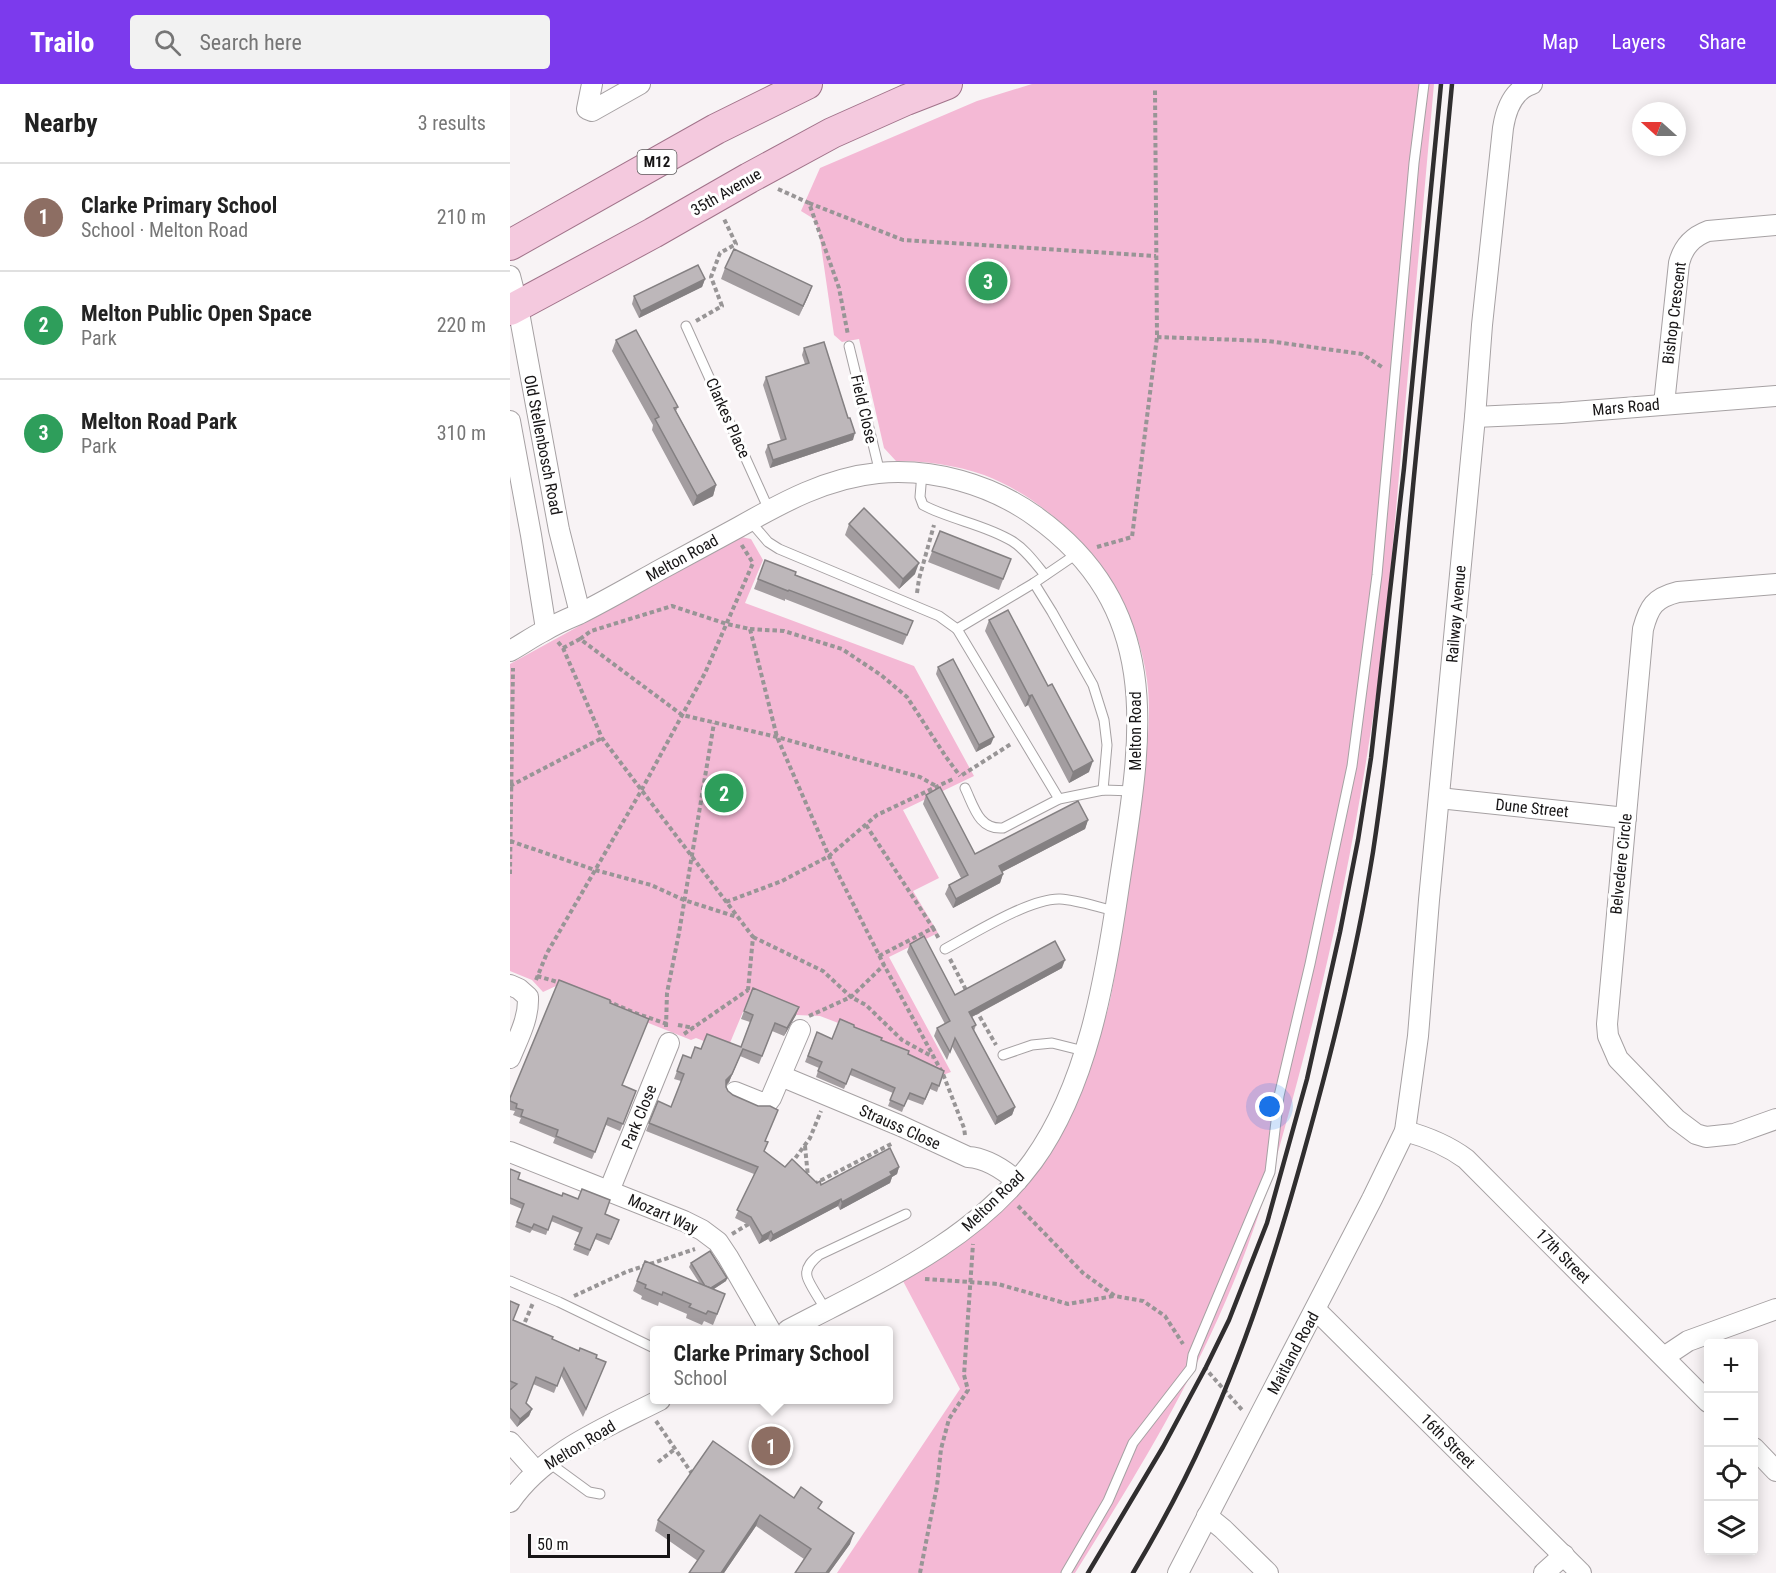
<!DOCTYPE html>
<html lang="en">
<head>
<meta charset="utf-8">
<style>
	:root { --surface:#fff; --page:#f2f2f2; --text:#222; --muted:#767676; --line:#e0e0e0; --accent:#7c3aed }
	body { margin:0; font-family:"Roboto Condensed",sans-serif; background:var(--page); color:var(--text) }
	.controls { position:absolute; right:18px; bottom:18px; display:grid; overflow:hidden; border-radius:6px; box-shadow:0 3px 15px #0003 }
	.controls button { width:54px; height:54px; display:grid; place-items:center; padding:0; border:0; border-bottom:2px solid var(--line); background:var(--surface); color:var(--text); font:30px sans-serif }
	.compass { position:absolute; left:1122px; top:18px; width:54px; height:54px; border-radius:50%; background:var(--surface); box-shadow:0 3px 15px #0003; rotate:291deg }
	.scale { position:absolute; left:18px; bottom:15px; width:142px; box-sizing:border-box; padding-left:6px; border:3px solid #171516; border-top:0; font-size:16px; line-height:21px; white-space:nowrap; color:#171516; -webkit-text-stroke:4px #fff; paint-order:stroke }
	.you { position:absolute; left:760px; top:1023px; width:21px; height:21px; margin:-15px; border:4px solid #fff; border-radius:50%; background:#1a73e8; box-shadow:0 0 0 9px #1a73e833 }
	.badge { display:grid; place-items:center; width:39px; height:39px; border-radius:50%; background:var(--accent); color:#fff; font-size:20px; font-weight:700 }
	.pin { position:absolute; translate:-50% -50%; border:3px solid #fff; box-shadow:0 2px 6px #0006 }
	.popup { position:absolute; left:140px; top:1242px; width:243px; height:78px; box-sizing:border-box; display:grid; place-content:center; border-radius:6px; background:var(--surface); filter:drop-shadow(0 2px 4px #0005); font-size:20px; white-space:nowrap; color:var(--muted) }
	.popup b { font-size:22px; color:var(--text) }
	.popup::after { content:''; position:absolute; left:50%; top:100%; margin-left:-12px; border:12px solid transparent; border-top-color:var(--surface) }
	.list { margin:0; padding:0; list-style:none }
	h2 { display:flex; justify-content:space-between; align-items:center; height:78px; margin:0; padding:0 24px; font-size:26px }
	h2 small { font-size:20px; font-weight:400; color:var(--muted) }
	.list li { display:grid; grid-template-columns:39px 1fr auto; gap:18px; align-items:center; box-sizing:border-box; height:108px; padding:0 24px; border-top:2px solid var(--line) }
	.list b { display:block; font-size:22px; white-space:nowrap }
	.list p { margin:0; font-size:20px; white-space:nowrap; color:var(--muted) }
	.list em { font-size:20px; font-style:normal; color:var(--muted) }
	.icon { flex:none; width:33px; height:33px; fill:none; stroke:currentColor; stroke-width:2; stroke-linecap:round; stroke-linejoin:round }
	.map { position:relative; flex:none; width:1266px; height:1489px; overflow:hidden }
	header { display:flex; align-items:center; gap:36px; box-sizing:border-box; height:84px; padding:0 30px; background:var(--accent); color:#fff }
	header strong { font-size:28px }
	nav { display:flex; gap:33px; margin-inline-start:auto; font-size:21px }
	.search { width:420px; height:54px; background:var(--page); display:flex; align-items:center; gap:15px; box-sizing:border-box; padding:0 21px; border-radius:6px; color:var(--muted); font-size:22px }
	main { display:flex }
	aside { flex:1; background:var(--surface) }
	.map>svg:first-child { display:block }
	.green { fill:#f4b9d5 }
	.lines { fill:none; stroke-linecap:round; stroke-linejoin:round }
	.lane-casing { stroke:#a6a1a3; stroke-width:11 }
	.street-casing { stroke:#a6a1a3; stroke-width:22 }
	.primary-casing { stroke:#a1738a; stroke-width:32 }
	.path { stroke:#989596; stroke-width:4; stroke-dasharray:4.5 3; stroke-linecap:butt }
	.lane { stroke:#fff; stroke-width:9 }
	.street { stroke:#fff; stroke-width:20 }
	.primary { stroke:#f4c9de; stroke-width:30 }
	.rail { stroke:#302e2f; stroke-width:4.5 }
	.wall { fill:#a39da0 }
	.shaded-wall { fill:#848082 }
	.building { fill:#bdb7ba; stroke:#848082; stroke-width:1.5 }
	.labels { text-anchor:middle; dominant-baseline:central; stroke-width:6; stroke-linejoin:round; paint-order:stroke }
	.shield { fill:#fff; stroke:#5d5b5c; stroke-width:1.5 }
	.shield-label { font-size:15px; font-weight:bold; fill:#171516 }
	.street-label { font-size:16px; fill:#171516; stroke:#fff }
</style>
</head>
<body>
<header>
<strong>Trailo</strong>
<div class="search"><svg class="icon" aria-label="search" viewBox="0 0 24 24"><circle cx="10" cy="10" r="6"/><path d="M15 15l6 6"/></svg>Search here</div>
<nav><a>Map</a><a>Layers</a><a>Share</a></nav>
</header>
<main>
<aside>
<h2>Nearby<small>3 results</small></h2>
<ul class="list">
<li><span class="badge" style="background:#8d6e63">1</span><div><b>Clarke Primary School</b><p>School · Melton Road</p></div><em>210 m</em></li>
<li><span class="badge" style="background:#2e9e5b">2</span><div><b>Melton Public Open Space</b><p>Park</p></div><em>220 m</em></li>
<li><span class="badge" style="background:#2e9e5b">3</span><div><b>Melton Road Park</b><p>Park</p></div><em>310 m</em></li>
</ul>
</aside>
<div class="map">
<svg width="1266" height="1489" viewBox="0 0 1266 1489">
	<rect width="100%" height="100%" fill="#f8f3f5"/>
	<g class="green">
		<path d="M 522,0 L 924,0 C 914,111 904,223 894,334 C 886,424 879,515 867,605 C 850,726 827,846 796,964 C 775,1045 754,1125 722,1202 C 680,1304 623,1396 565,1489 L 327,1489 L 450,1305 L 393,1197 C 463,1158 512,1118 552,1048 C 564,1028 571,1007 578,985 C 585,965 592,945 598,925 C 606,892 609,859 615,826 C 623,777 631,729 636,680 C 638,652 641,624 637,596 C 626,507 557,423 474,391 C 445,381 416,377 386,377 L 374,364 L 349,255 L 332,258 L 324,251 L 309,148 L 304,135 L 291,127 L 310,84 L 467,17 Z"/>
		<polygon points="231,453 241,455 253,476 235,519 404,582 464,692 393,726 429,794 403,807 428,849 379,873 441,988 430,992 344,945 310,932 286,931 240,911 217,966 186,954 181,956 46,902 33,908 22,896 0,887 0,580"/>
	</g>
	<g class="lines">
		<defs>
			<g id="lane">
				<polyline points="176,242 259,426"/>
				<polyline points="339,262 370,389"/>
				<path d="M 412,389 L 410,413 L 413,421 C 441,436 474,440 502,457 C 515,465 525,479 535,491"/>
				<polyline points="240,437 258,458 269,465 429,532 447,545"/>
				<polyline points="524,499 542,528 583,601 594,636 597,661 593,706"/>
				<path d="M 455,704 C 464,723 469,746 493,744 L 549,715 L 593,706 L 624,707"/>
				<polyline points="549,715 447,545 524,499 568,469"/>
				<path d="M 435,865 C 463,850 520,814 550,815 C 568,816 587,823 605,827"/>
				<polyline points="493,971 522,961 542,959 574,967"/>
				<polyline points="0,1197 49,1218 144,1264"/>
				<path d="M 316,1226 C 312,1219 298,1199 297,1192 C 295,1183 303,1176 309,1171 L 396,1130"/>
				<polyline points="38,1378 79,1408 90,1410"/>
				<polyline points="556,1489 598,1417 623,1359 681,1284 683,1271 760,1088 769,1012 800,880 842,682 867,491 904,79 914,0"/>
			</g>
			<g id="street">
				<polyline points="82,0 77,25 82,27 130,0"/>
				<polyline points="0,192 8,223 49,446 70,529"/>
				<path d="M 1154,320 L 1169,179 C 1173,163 1182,153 1198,147 L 1266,141"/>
				<polyline points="965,333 1051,329 1266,312"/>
				<polyline points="0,337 21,451 36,545"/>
				<path d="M 1266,500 L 1168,508 C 1144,514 1139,523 1133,545 L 1097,940 L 1098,952 L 1108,975 L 1166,1035 L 1186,1050 L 1196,1053 L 1224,1050 L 1266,1035"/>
				<path d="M 0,567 C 11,561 22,553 34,547 C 45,540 57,535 69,530 C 95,517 121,502 146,488 C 174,473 201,458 229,443 C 273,418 317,394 368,389 C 423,384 480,400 525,432 C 662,530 629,666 608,808 C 595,897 577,1002 523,1077 C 463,1159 365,1200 278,1246"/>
				<polyline points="929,714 1116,734"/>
				<path d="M 0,901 L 9,905 L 18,913 C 19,935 8,954 0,974"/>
				<path d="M 271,992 L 391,1042 L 458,1073 C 476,1074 494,1086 507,1097"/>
				<polyline points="225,1008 250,1018 258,1018 261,1014 290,946"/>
				<path d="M 895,1047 C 917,1053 937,1061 956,1075 L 1198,1318"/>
				<polyline points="0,1068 174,1137 192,1146 208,1158 218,1173 260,1246"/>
				<polyline points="99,1107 159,959"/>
				<polyline points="806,1226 1071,1489"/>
				<polyline points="1154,1273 1178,1257 1266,1225"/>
				<polyline points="0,1358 26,1387"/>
				<polyline points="1244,1364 1266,1387"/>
				<path d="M 0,1418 C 34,1368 97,1343 150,1316"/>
				<polyline points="697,1432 713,1445 758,1489"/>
				<path d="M 668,1489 L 862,1115 L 895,1047 L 908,952 L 919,816 L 965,333 L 972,241 L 993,44 C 996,25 1003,6 1022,0"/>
				<polyline points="1034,1489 1054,1471"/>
			</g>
			<g id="primary">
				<polyline points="0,161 206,45 297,0"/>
				<polyline points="0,226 143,149 239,94 322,49 396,16 437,0"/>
			</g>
		</defs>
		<use href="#lane" class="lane-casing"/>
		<use href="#street" class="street-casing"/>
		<use href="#primary" class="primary-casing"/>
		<g class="path">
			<polyline points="268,105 299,119 329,204 338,251"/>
			<polyline points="299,119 393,156 646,172"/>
			<polyline points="186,237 212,222 201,193 210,169 226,160 214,135"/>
			<polyline points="647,253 758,257 852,270 872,283"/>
			<polyline points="587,463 622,453 647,253 645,6"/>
			<polyline points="407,509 409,495 424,441"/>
			<polyline points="240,545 274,547 332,565 371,591 397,613 436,673 450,692"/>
			<polyline points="70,555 81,547 162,522 217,540 240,545 267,653 319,772 374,881 433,990 454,1044 455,1051"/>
			<polyline points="48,558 53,564 92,654 243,853 238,906 244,908"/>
			<polyline points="53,564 70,555 172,631 267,653 410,693 426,702"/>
			<polyline points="452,691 501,660"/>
			<polyline points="0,702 92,654"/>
			<polyline points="356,741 423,844"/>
			<polyline points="0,757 85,786 141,801 174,816 227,833"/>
			<polyline points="0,790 3,584"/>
			<polyline points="216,818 272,797 319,772 367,731 445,694"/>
			<polyline points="243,853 313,887 341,913 356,921 392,956 423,973"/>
			<polyline points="369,872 423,844 429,855"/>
			<polyline points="440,875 457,908"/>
			<polyline points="27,892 51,899"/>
			<polyline points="26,896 37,869 131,707 195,589 243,479 231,460"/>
			<polyline points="97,917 125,929 157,940"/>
			<polyline points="466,926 486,961"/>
			<polyline points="299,932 341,913 374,881"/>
			<polyline points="168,941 184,944"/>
			<polyline points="156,943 157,909 169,849 204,639"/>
			<polyline points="174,950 238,906"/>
			<polyline points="295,1062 298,1093"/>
			<polyline points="281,1080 300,1054 311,1027"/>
			<polyline points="304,1100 383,1059"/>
			<polyline points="508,1122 573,1189 605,1212 633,1217 655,1232 673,1260"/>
			<polyline points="222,1150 242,1138"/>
			<polyline points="415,1195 488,1200 558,1220 604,1212"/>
			<polyline points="64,1212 116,1188 185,1165"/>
			<polyline points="12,1245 23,1219"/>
			<polyline points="694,1283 733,1327"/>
			<polyline points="146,1337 183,1391"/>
			<polyline points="148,1378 165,1365"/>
			<polyline points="410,1489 427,1402 431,1365 439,1335 458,1306 454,1291 463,1160"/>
		</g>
		<use href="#lane" class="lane"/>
		<use href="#street" class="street"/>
		<use href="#primary" class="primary"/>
		<g class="rail">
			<polyline points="578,1489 653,1363 696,1283 719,1236 757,1139 797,995 830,848 848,756 861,674 894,384 931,0"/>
			<path d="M 623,1489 C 649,1445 674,1399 695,1352 C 743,1247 776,1135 806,1024 C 829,939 849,854 863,768 C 882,643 892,517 904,392 C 917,261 930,131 942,0"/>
		</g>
	</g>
	<g class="wall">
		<polygon points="215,184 302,202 289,232 211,195"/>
		<polygon points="195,195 192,203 129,234 122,220 124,212"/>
		<polygon points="106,256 168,323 166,327 206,401 203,412 183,422 142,346 143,341 102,267"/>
		<polygon points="294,264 343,356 260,384 255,368 258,361 271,357 253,301 256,293 295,280 292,271"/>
		<polygon points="339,440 405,490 389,505 335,451"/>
		<polygon points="430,447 501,475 489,506 418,478"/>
		<polygon points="255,476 285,491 403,537 393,561 275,515 275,517 244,505"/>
		<polygon points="479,536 579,688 559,699 518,621 515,623 475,547"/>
		<polygon points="428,583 481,660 466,668 426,590"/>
		<polygon points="416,711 465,770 578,736 575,745 492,788 493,790 490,799 443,824 435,810 439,801 451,794 413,720"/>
		<polygon points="400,860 445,911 552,884 462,933 466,941 464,947 505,1023 502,1031 485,1041 442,962 437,976 424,952 427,944 435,940 397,868"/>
		<polygon points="243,904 286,931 274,952 262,947 249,980 230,972 219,998 216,1001 218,1007 256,1057 254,1067 275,1083 311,1101 389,1083 387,1090 382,1093 380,1099 330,1126 328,1122 260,1158 258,1155 249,1160 239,1141 225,1134 244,1090 136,1047 148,1017 161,1023 171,997 164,995 173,971 181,974 191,965 231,963 240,938 231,935"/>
		<polygon points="100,919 112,1001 126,1007 110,1047 96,1041 82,1075 43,1059 45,1054 9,1039 11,1034 3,1031 5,1027 0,1026 0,1014"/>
		<polygon points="344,943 371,956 398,970 434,987 427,1008 420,1005 413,1021 397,1015 392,1028 378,1022 383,1009 340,991 334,1005 306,993 309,984 295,978 307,948 322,955"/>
		<polygon points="0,1085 8,1095 109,1136 99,1161 85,1155 78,1172 63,1166 70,1149 41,1137 36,1151 22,1146 20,1149 5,1143 12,1125 0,1120"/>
		<polygon points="181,1179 217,1194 216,1197 204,1205 211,1221 203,1241 194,1237 192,1241 176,1234 177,1230 149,1218 148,1222 131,1215 132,1212 123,1207 127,1197 190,1200 179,1183"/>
		<polygon points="0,1217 3,1236 42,1255 96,1278 73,1333 51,1291 44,1309 23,1300 16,1319 22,1325 19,1332 7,1343 0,1334 0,1306 1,1305 0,1305"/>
		<polygon points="284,1414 309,1425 340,1460 319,1489 285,1489 294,1475 246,1442 214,1489 179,1489 188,1477 145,1447 148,1436"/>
	</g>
	<g class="shaded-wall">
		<polygon points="195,195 192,203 129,234 131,227"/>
		<polygon points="302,202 298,213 289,232 293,222"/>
		<polygon points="345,349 343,356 260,384 263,376"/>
		<polygon points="206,401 203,412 183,422 187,412"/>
		<polygon points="409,479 405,490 389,505 393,495"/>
		<polygon points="522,611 518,621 515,623 519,612"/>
		<polygon points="484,653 481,660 466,668 469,661"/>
		<polygon points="583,677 579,688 559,699 563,688"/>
		<polygon points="578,736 575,745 486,791 489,782"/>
		<polygon points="493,790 490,799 443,824 446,815"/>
		<polygon points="555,876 552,884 456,936 459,928"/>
		<polygon points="289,923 286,931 274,952 277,944"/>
		<polygon points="233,965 219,998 214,1004 216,996"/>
		<polygon points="505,1023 502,1031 485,1041 487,1033"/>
		<polygon points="389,1083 387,1090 382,1093 380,1099 330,1126 332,1118"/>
		<polygon points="331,1115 328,1122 260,1158 263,1151"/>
		<polygon points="261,1147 258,1155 249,1160 252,1152"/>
		<polygon points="217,1194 216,1197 196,1210 198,1206"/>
		<polygon points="22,1325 19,1332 7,1343 10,1335"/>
		<polygon points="250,1431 246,1442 214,1489 211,1489"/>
		<polygon points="344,1449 340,1460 319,1489 316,1489"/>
	</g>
	<g class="building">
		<polygon points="224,165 302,202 293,222 215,184"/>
		<polygon points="188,181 195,195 131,227 124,212"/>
		<polygon points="126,246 168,323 164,324 206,401 187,412 145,335 149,333 106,256"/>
		<polygon points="314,258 338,334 340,334 345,349 263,376 258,361 276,355 256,293 299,279 294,264"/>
		<polygon points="354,424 409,479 393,495 339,440"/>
		<polygon points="430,447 501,475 493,495 422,467"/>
		<polygon points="255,476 286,488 285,491 403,537 397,551 279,506 278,507 248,495"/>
		<polygon points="498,526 538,602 542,600 583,677 563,688 522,611 519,612 479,536"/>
		<polygon points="443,575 484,653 469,661 428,583"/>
		<polygon points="430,703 465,770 568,717 578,736 489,782 493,790 446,815 439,801 458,791 416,711"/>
		<polygon points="414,852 445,911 545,857 555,876 459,928 466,941 462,943 505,1023 487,1033 445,954 440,968 427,944 440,937 400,860"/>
		<polygon points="49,896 100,916 100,919 139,935 112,1001 126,1007 113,1040 98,1034 85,1068 46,1052 48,1046 11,1032 13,1026 6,1024 7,1020 0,1017 0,1014"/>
		<polygon points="243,904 289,923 277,944 265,939 252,972 233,965 222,990 216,996 216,1003 218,1007 223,1011 248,1022 260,1022 268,1026 255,1057 258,1058 254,1067 275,1083 282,1075 307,1099 310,1097 311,1101 380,1064 389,1083 380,1088 382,1091 332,1118 331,1115 263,1151 261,1147 252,1152 241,1133 227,1126 248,1083 139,1039 148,1017 161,1023 174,990 167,987 173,971 181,974 185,963 191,965 197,950 231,963 243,931 234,927"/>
		<polygon points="330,935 344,941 344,943 372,954 371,956 399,967 398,970 434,987 429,1002 422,999 415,1015 400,1009 394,1022 380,1016 385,1004 342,985 336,1000 308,987 312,978 298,972 307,948 322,955"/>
		<polygon points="0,1085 10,1089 8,1095 52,1112 53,1109 68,1115 72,1105 100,1116 95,1130 109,1136 101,1155 87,1150 80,1166 65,1160 72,1144 43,1132 38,1146 24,1140 22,1144 7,1138 14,1120 0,1114"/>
		<polygon points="200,1167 217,1194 201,1204 195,1202 181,1179"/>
		<polygon points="135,1177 215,1210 207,1230 198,1227 196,1230 179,1223 181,1220 153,1208 152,1211 135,1204 136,1201 127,1197"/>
		<polygon points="0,1217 9,1221 3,1236 43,1253 42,1255 69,1267 70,1264 87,1271 86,1274 96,1278 76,1325 54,1284 47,1302 26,1293 16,1319 22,1325 10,1335 0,1324 0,1306 7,1300 0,1297"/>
		<polygon points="203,1357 284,1414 291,1403 312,1418 308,1424 344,1449 316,1489 285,1489 301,1465 250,1431 211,1489 179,1489 194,1467 148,1436"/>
	</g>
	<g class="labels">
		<rect class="shield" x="127.5" y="66" width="39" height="24" rx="4.5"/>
		<g class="shield-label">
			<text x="147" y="78">M12</text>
		</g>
		<g class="street-label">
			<text transform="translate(216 108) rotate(-30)">35th Avenue</text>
			<text transform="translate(1164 229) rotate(-83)">Bishop Crescent</text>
			<text transform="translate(1116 323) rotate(-5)">Mars Road</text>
			<text transform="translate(354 325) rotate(77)">Field Close</text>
			<text transform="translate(218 334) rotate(66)">Clarkes Place</text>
			<text transform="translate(33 361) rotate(79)">Old Stellenbosch Road</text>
			<text transform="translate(172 474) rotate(-29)">Melton Road</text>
			<text transform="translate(946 530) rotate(-85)">Railway Avenue</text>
			<text transform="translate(625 647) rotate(-90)">Melton Road</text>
			<text transform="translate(1022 724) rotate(6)">Dune Street</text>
			<text transform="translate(1111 780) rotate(-84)">Belvedere Circle</text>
			<text transform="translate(129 1033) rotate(-68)">Park Close</text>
			<text transform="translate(390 1043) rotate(24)">Strauss Close</text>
			<text transform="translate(483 1117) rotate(-44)">Melton Road</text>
			<text transform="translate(153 1130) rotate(24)">Mozart Way</text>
			<text transform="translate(1053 1172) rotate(45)">17th Street</text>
			<text transform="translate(783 1269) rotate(-62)">Maitland Road</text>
			<text transform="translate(938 1357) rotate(45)">16th Street</text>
			<text transform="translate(70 1361) rotate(-31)">Melton Road</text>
		</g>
	</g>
</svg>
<div class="controls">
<button>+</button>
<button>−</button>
<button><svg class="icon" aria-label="locate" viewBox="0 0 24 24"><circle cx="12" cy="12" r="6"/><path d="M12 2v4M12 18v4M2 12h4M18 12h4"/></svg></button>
<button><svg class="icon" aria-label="layers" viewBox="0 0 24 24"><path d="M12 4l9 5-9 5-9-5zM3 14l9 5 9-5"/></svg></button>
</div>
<svg class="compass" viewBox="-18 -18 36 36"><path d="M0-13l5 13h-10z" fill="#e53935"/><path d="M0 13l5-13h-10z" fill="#767676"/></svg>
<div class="scale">50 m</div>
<div class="you"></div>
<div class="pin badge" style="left:261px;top:1362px;background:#8d6e63">1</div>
<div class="popup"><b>Clarke Primary School</b>School</div>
<div class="pin badge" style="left:214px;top:709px;background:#2e9e5b">2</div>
<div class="pin badge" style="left:478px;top:197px;background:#2e9e5b">3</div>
</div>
</main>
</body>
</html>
